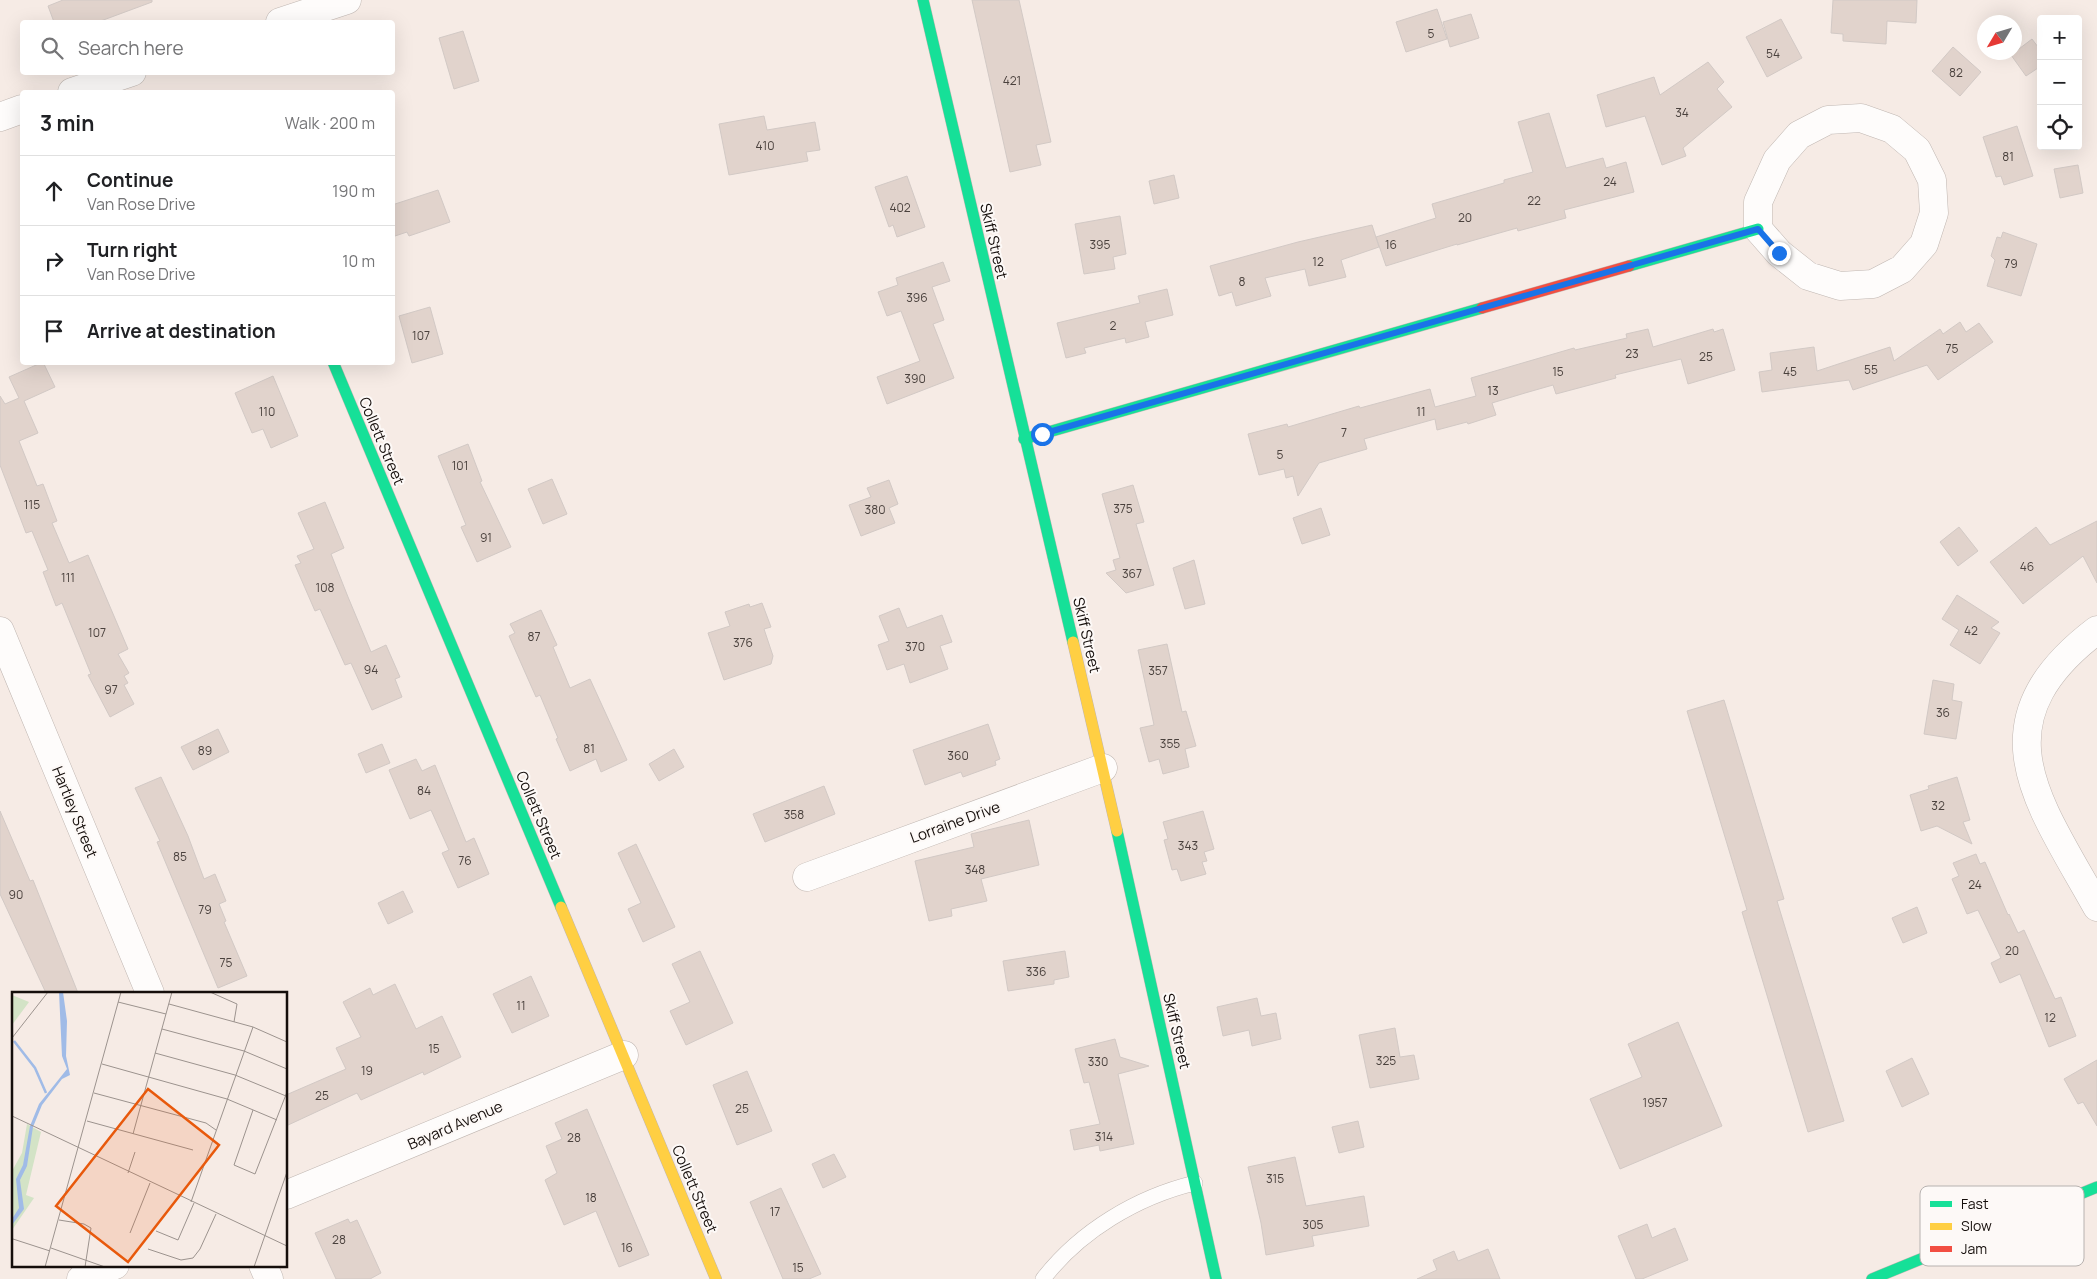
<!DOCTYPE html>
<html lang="en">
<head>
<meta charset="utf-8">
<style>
	:root { --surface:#fff; --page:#f6f6f6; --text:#202124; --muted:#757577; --line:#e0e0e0 }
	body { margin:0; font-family:Manrope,sans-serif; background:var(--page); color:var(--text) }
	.controls { position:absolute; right:15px; top:15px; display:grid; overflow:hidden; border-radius:5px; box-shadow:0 5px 20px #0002 }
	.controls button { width:45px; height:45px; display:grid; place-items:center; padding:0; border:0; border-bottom:1px solid var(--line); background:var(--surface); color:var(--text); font:25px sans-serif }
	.compass { position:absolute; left:1977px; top:15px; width:45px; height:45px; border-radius:50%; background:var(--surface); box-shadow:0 5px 20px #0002; rotate:232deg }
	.stop { position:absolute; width:15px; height:15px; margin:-11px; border:4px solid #1a73e8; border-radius:50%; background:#fff }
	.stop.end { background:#1a73e8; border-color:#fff; box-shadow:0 1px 5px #0008 }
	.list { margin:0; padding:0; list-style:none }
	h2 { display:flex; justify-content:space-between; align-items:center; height:65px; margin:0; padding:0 20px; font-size:21px }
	h2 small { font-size:16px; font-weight:400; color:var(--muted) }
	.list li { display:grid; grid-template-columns:32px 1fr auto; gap:15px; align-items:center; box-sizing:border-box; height:70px; padding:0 20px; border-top:1px solid var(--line) }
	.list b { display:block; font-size:19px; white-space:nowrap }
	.list p { margin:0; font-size:16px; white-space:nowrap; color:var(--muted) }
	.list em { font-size:16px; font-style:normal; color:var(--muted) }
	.icon { flex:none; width:28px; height:28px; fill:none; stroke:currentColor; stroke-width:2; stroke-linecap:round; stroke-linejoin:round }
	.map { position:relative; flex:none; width:2097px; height:1279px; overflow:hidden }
	.search { position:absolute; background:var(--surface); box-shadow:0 5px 20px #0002; left:20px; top:20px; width:375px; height:55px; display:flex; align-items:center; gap:12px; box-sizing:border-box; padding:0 18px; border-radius:5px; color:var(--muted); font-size:19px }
	.panel { position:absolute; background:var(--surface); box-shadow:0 5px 20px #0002; left:20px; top:90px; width:375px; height:275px; border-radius:5px }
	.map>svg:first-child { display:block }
	.building { fill:#e1d3cc; stroke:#d2c9c5 }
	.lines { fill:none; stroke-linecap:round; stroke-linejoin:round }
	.lane-casing { stroke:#c0b7b2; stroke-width:16 }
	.street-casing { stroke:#c0b7b2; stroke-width:29 }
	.fast-casing { stroke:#c0b7b2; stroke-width:12 }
	.slow-casing { stroke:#c0b7b2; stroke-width:12 }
	.jam-casing { stroke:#c0b7b2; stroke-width:12 }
	.lane { stroke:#fefcfb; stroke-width:15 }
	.street { stroke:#fefcfb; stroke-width:28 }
	.fast { stroke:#16e098; stroke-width:11 }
	.slow { stroke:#ffcf43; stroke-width:11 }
	.jam { stroke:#f24e42; stroke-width:11 }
	.route { stroke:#1a73e8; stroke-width:6 }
	.labels { text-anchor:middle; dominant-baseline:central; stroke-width:4; stroke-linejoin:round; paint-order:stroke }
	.number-label { font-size:12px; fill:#4a413d }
	.street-label { font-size:15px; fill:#150e0b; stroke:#fdf9f7 }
	.inset-river { fill:none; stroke:#a0bbe7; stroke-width:2.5 }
	.inset-road { fill:none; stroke:#9c938e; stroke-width:1 }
	.view { fill:#e8590c; fill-opacity:0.15; stroke:#e8590c; stroke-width:2.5 }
	.inset-edge { fill:none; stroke:#150e0b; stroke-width:2.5 }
	.key { fill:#fdf9f7; stroke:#b7b2b0; stroke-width:1 }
	.key-label { font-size:14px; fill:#150e0b }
</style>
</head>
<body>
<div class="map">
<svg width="2097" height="1279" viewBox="0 0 2097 1279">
	<rect width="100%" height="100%" fill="#f6ebe5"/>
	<g class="building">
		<polygon points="63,0 152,0 152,2 98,22 54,22 48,6"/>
		<polygon points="972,0 1019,0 1051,142 1036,145 1041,165 1010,172"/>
		<polygon points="1833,0 1917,0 1916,23 1887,21 1886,44 1843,41 1843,34 1831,33"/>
		<polygon points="1437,9 1447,39 1406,52 1396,22"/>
		<polygon points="1471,14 1479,38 1450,47 1443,22"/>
		<polygon points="1781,19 1802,58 1767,77 1746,37"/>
		<polygon points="463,31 479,81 454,89 439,38"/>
		<polygon points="2032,39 2041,51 2041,66 2026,76 2011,55"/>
		<polygon points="1953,47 1981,72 1960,96 1932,71"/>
		<polygon points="1708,62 1724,82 1717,89 1732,107 1683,148 1686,156 1662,165 1645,116 1606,127 1597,95 1654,77 1660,95"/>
		<polygon points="1549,113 1566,168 1603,158 1606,168 1626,162 1634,192 1564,210 1566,218 1518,231 1517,228 1457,245 1457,244 1386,266 1376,237 1436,218 1432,204 1504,183 1504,180 1533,172 1518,122"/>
		<polygon points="764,116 767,130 815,122 820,150 806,152 808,161 729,175 719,124"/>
		<polygon points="2017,126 2033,176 2004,185 2001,176 1996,177 1983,137"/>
		<polygon points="2078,165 2083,193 2060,198 2054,169"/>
		<polygon points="1174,175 1179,198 1154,204 1149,181"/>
		<polygon points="907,176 925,227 897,237 893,225 889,227 875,187"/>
		<polygon points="438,190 450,222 409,236 407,232 392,237 392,205"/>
		<polygon points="1120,216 1126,254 1113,257 1115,269 1084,274 1075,224"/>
		<polygon points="1372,225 1379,247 1341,260 1346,277 1309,286 1305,269 1265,278 1271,296 1236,306 1232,292 1219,296 1210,266 1298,242"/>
		<polygon points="2003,232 2037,244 2021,296 1987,286 1995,260 1991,256 1997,237 2001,238"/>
		<polygon points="943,262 950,281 932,287 944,320 933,324 954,378 887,404 877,377 920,361 901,311 887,316 878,292 898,285 896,278"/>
		<polygon points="1167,289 1173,315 1145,322 1149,337 1126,343 1125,338 1084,348 1086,353 1066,358 1057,323 1140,303 1138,296"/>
		<polygon points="430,307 443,354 412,363 399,316"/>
		<polygon points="1960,322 1966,332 1979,323 1993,342 1938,380 1927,365 1853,390 1849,380 1762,392 1759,372 1772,370 1770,353 1814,347 1817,371 1890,347 1894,361 1940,329 1943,334"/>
		<polygon points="1648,329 1653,347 1713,329 1714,332 1723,329 1735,370 1688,384 1681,359 1615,375 1616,378 1556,394 1553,385 1525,393 1492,403 1496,415 1468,424 1467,422 1437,430 1435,419 1364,439 1367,449 1319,463 1298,496 1293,476 1286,478 1284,469 1259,475 1248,434 1287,424 1288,427 1359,406 1360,408 1430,389 1435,407 1476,396 1471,378 1574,348 1575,350 1627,338 1626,334"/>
		<polygon points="43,362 55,387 24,401 38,433 19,441 37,486 43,484 57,521 52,523 69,563 88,555 128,649 118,654 129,673 124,676 128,683 124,685 134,704 110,717 88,675 91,674 62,603 56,606 43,572 48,570 32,531 26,533 0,465 0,396 5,404 19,398 9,377"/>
		<polygon points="273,376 298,436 271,448 263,429 252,433 235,393"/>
		<polygon points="468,444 482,481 480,482 511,547 477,562 461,527 466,525 438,456"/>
		<polygon points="552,479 567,514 543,524 528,489"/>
		<polygon points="889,480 898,504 889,508 895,523 861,536 849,505 871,497 867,488"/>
		<polygon points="1133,485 1144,522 1136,524 1154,585 1126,593 1106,573 1116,570 1113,560 1120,558 1102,494"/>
		<polygon points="325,502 344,548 331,554 348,597 371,652 386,645 400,677 395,679 402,697 372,710 351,663 345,665 320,609 315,611 295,565 301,563 297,556 314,549 298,513"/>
		<polygon points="1321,508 1330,535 1302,544 1293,518"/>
		<polygon points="2097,521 2097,583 2083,556 2023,604 1990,562 2036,527 2050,545"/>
		<polygon points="1959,527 1978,551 1958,566 1940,542"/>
		<polygon points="1194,560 1205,604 1185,609 1173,568"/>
		<polygon points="1957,595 1999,622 1991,628 2000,633 1980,664 1950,645 1959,630 1942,619"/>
		<polygon points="762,603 771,627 764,629 773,656 771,664 724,680 708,633 730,626 725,612 749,604 750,607"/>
		<polygon points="899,608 907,628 942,615 952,642 940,646 948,669 910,683 904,664 887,670 878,645 889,641 879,616"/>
		<polygon points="541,610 557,645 553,647 570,688 590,679 627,760 601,772 596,759 570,771 556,739 558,738 540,695 536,697 509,636 515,633 510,624"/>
		<polygon points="1167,644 1182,712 1186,711 1196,746 1185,749 1189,767 1163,774 1159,759 1149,762 1140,728 1154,725 1138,650"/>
		<polygon points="1933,680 1954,684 1952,700 1962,702 1956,739 1924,734"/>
		<polygon points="1724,700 1784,899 1777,901 1844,1121 1808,1132 1742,912 1747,910 1687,711"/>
		<polygon points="988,724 1000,759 995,761 996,765 963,777 961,772 925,785 913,750"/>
		<polygon points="218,729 229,752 193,770 181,747"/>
		<polygon points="382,744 390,763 366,773 358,754"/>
		<polygon points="674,749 684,767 659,781 649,764"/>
		<polygon points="416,759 422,771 435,765 466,842 474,838 489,874 458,888 442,853 449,850 431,810 410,819 389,770"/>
		<polygon points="161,777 188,836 204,879 215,874 226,901 219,904 226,921 224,922 247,976 218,988 157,842 160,841 135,788"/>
		<polygon points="1957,777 1970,820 1963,822 1972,844 1937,826 1921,831 1910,795 1929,789 1928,786"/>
		<polygon points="824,786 835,814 765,842 753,814"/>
		<polygon points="0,811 30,881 33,880 78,993 46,993 0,894"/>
		<polygon points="1203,811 1214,849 1204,852 1207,861 1202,862 1206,874 1181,881 1177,869 1172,870 1164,840 1168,839 1163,822"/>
		<polygon points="1029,820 1039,865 981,879 987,901 951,909 952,916 929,921 915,861 974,847 971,834"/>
		<polygon points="636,844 675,927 643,942 628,909 641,903 618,853"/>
		<polygon points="1976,854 1980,864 1985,862 2008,915 2009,914 2018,933 2024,930 2055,999 2061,997 2076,1036 2049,1047 2020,974 2000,983 1991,963 2001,958 1978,910 1967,914 1952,879 1959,876 1953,863"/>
		<polygon points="403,891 413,912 388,924 378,903"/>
		<polygon points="1917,907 1927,933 1903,943 1892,918"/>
		<polygon points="700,951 733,1023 686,1045 670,1011 690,1002 672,964"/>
		<polygon points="1065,951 1069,977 1054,980 1054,984 1008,991 1003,961"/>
		<polygon points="531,976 549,1016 512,1033 493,994"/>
		<polygon points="395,984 416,1029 442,1016 461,1057 424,1075 423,1072 361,1100 357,1093 286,1126 286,1095 346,1069 336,1048 361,1037 343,1002 370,988 373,995"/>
		<polygon points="1257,998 1261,1016 1276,1013 1281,1039 1252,1046 1249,1030 1223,1036 1217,1007"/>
		<polygon points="1678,1022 1722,1126 1620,1169 1590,1099 1642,1077 1628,1044"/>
		<polygon points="1395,1028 1400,1057 1414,1055 1419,1079 1370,1088 1359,1035"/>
		<polygon points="1115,1039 1120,1057 1149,1066 1118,1074 1134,1144 1100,1151 1099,1145 1074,1150 1070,1130 1100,1124 1089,1082 1084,1083 1075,1049"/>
		<polygon points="1912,1058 1929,1094 1902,1107 1886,1071"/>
		<polygon points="2097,1060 2097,1126 2083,1102 2078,1104 2064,1079"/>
		<polygon points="747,1071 772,1131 737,1145 713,1085"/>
		<polygon points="587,1109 649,1255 619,1267 596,1211 564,1225 545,1180 557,1173 546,1146 562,1139 555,1123"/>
		<polygon points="1358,1121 1364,1147 1339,1153 1332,1127"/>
		<polygon points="834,1154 846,1177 823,1188 812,1164"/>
		<polygon points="1295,1157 1306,1206 1364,1196 1369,1226 1312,1236 1314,1246 1266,1255 1261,1223 1248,1167"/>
		<polygon points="781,1188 821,1274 809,1279 783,1279 750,1202"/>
		<polygon points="348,1219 350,1223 357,1220 381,1273 370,1279 336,1279 315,1233"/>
		<polygon points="1647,1224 1652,1238 1675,1228 1688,1260 1642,1279 1636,1279 1618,1236"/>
		<polygon points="1488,1249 1500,1279 1417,1279 1437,1270 1433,1260 1454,1251 1458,1261"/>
	</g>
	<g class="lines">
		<defs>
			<path id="lane" d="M 1043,1279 C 1080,1231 1137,1197 1195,1183"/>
			<g id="street">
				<polyline points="280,22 347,0"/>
				<polyline points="72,92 132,72"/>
				<polyline points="0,117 22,109"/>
				<polygon points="1861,118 1892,129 1917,150 1932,180 1934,213 1924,244 1902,269 1873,284 1840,286 1808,276 1779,253 1758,229 1758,202 1777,160 1799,135 1828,120"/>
				<path d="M 2097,630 C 1974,723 2038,801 2097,907"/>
				<polyline points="0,631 150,993"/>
				<polyline points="807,877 1103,768"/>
				<polyline points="286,1195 624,1055"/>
				<polyline points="263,1265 269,1279"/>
				<polyline points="81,1279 115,1265"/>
			</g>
			<g id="fast">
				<polyline points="923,0 1073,642"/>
				<polyline points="1629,266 1758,229"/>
				<polyline points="333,362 561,907"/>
				<polyline points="1024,439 1482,308"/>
				<polyline points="1117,831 1216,1279"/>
				<polyline points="1872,1279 2097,1187"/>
			</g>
			<g id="slow">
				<polyline points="1073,642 1117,831"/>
				<polyline points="561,907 716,1279"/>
			</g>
			<polyline id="jam" points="1482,308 1629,266"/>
		</defs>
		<use href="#lane" class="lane-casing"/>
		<use href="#street" class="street-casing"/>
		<use href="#fast" class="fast-casing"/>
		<use href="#slow" class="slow-casing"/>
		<use href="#jam" class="jam-casing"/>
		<use href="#lane" class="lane"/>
		<use href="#street" class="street"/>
		<use href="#fast" class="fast"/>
		<use href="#slow" class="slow"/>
		<use href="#jam" class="jam"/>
	</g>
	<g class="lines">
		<polyline class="route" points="1042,434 1758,229 1779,253"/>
	</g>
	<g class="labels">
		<g class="number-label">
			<text x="1431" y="33">5</text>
			<text x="1773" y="53">54</text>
			<text x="1956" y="72">82</text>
			<text x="1012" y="80">421</text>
			<text x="1682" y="112">34</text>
			<text x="765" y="145">410</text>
			<text x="2008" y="156">81</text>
			<text x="1610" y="181">24</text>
			<text x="1534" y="200">22</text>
			<text x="900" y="207">402</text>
			<text x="1465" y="217">20</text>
			<text x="1100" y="244">395</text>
			<text x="1391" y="244">16</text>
			<text x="1318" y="261">12</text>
			<text x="2011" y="263">79</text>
			<text x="1242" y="281">8</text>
			<text x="917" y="297">396</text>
			<text x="1113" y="325">2</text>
			<text x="421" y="335">107</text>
			<text x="1952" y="348">75</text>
			<text x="1632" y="353">23</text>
			<text x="1706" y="356">25</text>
			<text x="1871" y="369">55</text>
			<text x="1558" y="371">15</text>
			<text x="1790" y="371">45</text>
			<text x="915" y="378">390</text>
			<text x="1493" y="390">13</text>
			<text x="267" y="411">110</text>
			<text x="1421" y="411">11</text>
			<text x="1344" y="432">7</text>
			<text x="1280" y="454">5</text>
			<text x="460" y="465">101</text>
			<text x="32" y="504">115</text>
			<text x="1123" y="508">375</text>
			<text x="875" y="509">380</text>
			<text x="486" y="537">91</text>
			<text x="2027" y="566">46</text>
			<text x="1132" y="573">367</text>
			<text x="68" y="577">111</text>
			<text x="325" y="587">108</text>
			<text x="1971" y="630">42</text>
			<text x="97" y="632">107</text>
			<text x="534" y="636">87</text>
			<text x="743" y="642">376</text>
			<text x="915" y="646">370</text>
			<text x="371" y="669">94</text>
			<text x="1158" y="670">357</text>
			<text x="111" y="689">97</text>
			<text x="1943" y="712">36</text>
			<text x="1170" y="743">355</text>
			<text x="589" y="748">81</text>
			<text x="205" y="750">89</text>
			<text x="958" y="755">360</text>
			<text x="424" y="790">84</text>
			<text x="1938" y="805">32</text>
			<text x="794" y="814">358</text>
			<text x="1188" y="845">343</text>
			<text x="180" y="856">85</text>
			<text x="465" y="860">76</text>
			<text x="975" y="869">348</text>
			<text x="1975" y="884">24</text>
			<text x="16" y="894">90</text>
			<text x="205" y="909">79</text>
			<text x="2012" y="950">20</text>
			<text x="226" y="962">75</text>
			<text x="1036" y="971">336</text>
			<text x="521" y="1005">11</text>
			<text x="2050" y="1017">12</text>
			<text x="434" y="1048">15</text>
			<text x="1386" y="1060">325</text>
			<text x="1098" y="1061">330</text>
			<text x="367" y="1070">19</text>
			<text x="322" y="1095">25</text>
			<text x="1655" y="1102">1957</text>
			<text x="742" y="1108">25</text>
			<text x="1104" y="1136">314</text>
			<text x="574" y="1137">28</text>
			<text x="1275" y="1178">315</text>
			<text x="591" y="1197">18</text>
			<text x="775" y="1211">17</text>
			<text x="1313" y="1224">305</text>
			<text x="339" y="1239">28</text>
			<text x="627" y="1247">16</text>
			<text x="798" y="1267">15</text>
		</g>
		<g class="street-label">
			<text transform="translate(994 241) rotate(77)">Skiff Street</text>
			<text transform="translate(382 441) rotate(67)">Collett Street</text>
			<text transform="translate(1087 635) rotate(77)">Skiff Street</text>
			<text transform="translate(75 812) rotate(68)">Hartley Street</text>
			<text transform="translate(539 815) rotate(67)">Collett Street</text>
			<text transform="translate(955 822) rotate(-20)">Lorraine Drive</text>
			<text transform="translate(1177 1031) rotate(77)">Skiff Street</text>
			<text transform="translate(455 1125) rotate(-23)">Bayard Avenue</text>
			<text transform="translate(695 1189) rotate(67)">Collett Street</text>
		</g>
	</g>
	<g transform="translate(12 992)">
		<rect width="275" height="275" fill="#f6ebe5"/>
		<path d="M 0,3 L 17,10 L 0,33 ZM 15,132 L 29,140 L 14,203 L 22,206 L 0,238 L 0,179 L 10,161 Z" fill="#d3e3c6"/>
		<path d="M 47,0 L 51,0 L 55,29 L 54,64 L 58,83 L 50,87 L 30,113 L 21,135 L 15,174 L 8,188 L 12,217 L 0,233 L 0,227 L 7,216 L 4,187 L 11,173 L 18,134 L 27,112 L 55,77 L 50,64 Z" fill="#a0bbe7"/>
		<path class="inset-river" d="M 2,49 L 23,76 L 34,101"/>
		<path class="inset-road" d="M 198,0 L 225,12 L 222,30M 106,10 L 154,22M 157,12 L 241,35 L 275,50M 150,37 L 232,59 L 275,77M 0,46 L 36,0M 143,61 L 223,83 L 274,104M 90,72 L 215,107 L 265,128M 82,101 L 194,131 L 204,138M 241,118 L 222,173 L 243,182 L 275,100M 0,124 L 275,254M 75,129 L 181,158M 121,142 L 160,0M 116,181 L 123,160M 179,210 L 241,35M 47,228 L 72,232 L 79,236 L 73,275M 144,239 L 166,248 L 182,211M 118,241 L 138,191M 1,247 L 38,259M 39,256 L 93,275M 136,257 L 169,268 L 181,266 L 188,257 L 204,222M 33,275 L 109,0M 242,275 L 275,180"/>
		<path class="view" d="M 136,97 L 207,153 L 116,270 L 44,214 Z"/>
		<rect width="275" height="275" class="inset-edge"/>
	</g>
	<rect x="1920" y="1186" width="164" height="80" rx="8" class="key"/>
	<rect x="1930" y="1201" width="22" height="6" fill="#16e098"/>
	<rect x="1930" y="1223" width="22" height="7" fill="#ffcf43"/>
	<rect x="1930" y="1246" width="22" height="6" fill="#f24e42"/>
	<g class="key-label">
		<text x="1961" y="1209">Fast</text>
		<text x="1961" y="1231">Slow</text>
		<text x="1961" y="1254">Jam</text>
	</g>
</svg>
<div class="controls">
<button>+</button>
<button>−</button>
<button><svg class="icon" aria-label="locate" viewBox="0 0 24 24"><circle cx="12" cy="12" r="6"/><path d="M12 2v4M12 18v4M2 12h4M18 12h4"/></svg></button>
</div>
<svg class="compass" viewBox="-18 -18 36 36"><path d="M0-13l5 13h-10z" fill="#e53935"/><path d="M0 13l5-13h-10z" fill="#757577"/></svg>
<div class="stop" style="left:1042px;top:434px"></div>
<div class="stop end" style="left:1779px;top:253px"></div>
<div class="search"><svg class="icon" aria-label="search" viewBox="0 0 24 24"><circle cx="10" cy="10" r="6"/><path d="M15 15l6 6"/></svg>Search here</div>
<section class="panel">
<h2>3 min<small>Walk · 200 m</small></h2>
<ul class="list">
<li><svg class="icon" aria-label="ahead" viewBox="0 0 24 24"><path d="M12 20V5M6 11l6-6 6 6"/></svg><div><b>Continue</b><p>Van Rose Drive</p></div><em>190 m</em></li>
<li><svg class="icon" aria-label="right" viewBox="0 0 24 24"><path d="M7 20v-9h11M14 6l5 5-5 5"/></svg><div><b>Turn right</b><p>Van Rose Drive</p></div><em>10 m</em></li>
<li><svg class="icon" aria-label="arrive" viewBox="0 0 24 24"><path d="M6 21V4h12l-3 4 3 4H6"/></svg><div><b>Arrive at destination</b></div></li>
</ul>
</section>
</div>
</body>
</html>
